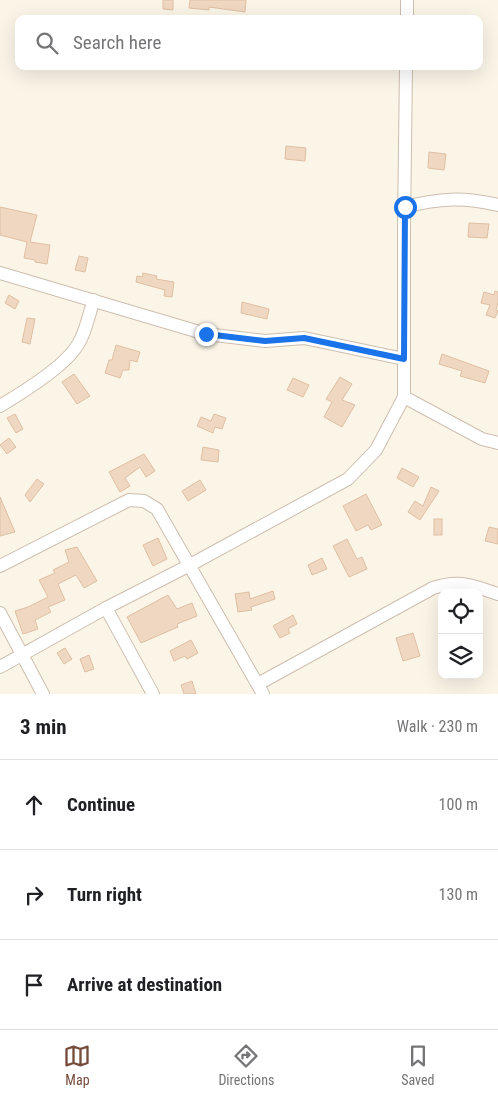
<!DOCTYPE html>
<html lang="en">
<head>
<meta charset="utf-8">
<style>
	:root { --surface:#fff; --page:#f6f6f6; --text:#202124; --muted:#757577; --line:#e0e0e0; --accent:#754b3a }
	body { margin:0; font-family:"Roboto Condensed",sans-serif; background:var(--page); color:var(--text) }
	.controls { position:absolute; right:15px; bottom:15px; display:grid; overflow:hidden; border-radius:10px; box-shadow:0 5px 20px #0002 }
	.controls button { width:45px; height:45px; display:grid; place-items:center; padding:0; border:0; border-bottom:1px solid var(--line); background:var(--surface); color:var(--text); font:25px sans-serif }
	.stop { position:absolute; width:15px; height:15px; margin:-11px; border:4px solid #1a73e8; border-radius:50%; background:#fff }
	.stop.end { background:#1a73e8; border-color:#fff; box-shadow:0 1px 5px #0008 }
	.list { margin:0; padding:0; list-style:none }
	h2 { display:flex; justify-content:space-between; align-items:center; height:65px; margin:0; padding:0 20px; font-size:21px }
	h2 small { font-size:16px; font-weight:400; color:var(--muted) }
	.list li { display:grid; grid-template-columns:32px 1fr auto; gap:15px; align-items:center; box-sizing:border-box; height:90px; padding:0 20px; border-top:1px solid var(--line) }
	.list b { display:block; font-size:19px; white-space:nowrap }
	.list em { font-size:16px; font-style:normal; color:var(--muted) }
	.icon { flex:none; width:28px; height:28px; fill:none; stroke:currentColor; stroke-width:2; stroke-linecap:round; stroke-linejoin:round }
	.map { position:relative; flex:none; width:498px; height:694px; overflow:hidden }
	.search { position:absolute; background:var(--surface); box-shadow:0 5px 20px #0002; left:15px; right:15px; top:15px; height:55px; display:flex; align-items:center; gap:12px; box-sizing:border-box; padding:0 18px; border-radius:10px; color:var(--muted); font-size:19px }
	.sheet { height:335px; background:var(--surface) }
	nav { display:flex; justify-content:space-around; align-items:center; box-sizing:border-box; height:70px; border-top:1px solid var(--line); background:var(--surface); font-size:14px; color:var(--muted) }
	nav a { display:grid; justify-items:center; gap:2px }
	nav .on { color:var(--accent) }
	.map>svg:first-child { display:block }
	.building { fill:#efd7c1; stroke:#e0bfa3 }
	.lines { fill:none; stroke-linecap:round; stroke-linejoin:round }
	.minor-casing { stroke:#cdbeaf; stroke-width:14 }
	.minor { stroke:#fff; stroke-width:12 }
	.route { stroke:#1a73e8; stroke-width:6 }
</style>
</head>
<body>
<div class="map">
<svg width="498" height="694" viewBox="0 0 498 694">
	<rect width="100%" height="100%" fill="#fbf5e8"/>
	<g class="building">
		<polygon points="163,0 173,0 173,10 163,9"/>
		<polygon points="190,0 246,0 245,12 209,7 209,10 189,8"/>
		<polygon points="286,146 306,148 305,161 285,159"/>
		<polygon points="429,152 446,154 444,170 428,168"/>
		<polygon points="0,207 37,215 30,242 50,245 47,264 35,262 35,260 24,258 27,242 0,235"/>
		<polygon points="469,223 489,224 487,238 468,237"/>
		<polygon points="79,256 88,258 85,272 75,270"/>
		<polygon points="143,273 157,276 156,279 174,282 172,297 164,296 165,290 136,282 137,276 142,277"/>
		<polygon points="495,291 498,292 498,302 496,310 498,311 495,318 486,315 490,305 481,303 484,292 494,295"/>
		<polygon points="9,295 19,301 15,309 5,303"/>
		<polygon points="242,302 269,309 267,319 241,313"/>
		<polygon points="27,318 35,319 30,344 22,342"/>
		<polygon points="116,345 140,352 137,362 130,360 129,370 123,370 120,378 105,373 109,360 112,360"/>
		<polygon points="442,354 489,371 485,383 460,376 462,371 439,364"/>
		<polygon points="74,374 90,396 77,404 62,382"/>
		<polygon points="340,377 352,384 342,400 355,405 342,427 324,417 332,402 326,399"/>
		<polygon points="293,378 309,385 303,397 287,390"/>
		<polygon points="15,414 23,429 16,433 7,418"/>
		<polygon points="214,414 226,418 222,429 215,427 213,433 197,426 201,417 211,421"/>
		<polygon points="9,438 16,447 7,454 0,445"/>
		<polygon points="203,447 219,450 218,462 201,460"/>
		<polygon points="144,454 155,471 146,477 140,467 125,478 130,486 120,492 109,472"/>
		<polygon points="402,468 419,477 413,487 397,478"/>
		<polygon points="37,479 44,484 30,502 25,495"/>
		<polygon points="200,480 206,490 188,501 182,491"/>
		<polygon points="431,487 439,491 420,520 408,512 415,501 423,506"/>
		<polygon points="366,494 382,525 371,530 368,525 356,531 343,506"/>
		<polygon points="0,497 15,532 0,536"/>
		<rect x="434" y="519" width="8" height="16"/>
		<polygon points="489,527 498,529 498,544 485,541"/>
		<polygon points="158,538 167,559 153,566 143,545"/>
		<polygon points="347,539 357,559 362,557 367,569 349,577 333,546"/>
		<polygon points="77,547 97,581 84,588 76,575 58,584 65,600 48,607 51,612 35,620 38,629 23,634 15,611 28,607 48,597 39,580 55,573 53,570 69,562 65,550"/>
		<polygon points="322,558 327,569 312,575 308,565"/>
		<polygon points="273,591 275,599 251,607 252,610 238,612 235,594 249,592 250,599"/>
		<polygon points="168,595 177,609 192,603 197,616 177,624 178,627 141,643 127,617"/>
		<polygon points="293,615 297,624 288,629 290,633 280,638 273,626"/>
		<polygon points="413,633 420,656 403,661 396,638"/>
		<polygon points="191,640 198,653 187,659 185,656 174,661 170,651"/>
		<polygon points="65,648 72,659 64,664 57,653"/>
		<polygon points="89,655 94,669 85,672 80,659"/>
		<polygon points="192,681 196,694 184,694 181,685"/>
	</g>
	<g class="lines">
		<defs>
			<g id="minor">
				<polyline points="407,19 407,0"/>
				<path d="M 405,207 C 440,198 463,197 498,205"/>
				<polyline points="0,273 206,334 265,341 304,338 404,359"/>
				<polyline points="404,397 482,439 498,443"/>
				<path d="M 0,406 C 20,394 61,368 74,350 C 85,337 88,316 94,300"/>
				<polyline points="0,566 129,500 144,501 157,509 263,694"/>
				<polyline points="106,608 153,694"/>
				<polyline points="0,613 43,694"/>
				<polyline points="0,667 106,608 190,565 348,479 376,450 404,397 404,227 406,66"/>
				<path d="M 258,684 L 433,588 C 461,579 472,586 498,594"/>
			</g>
		</defs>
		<use href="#minor" class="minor-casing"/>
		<use href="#minor" class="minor"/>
	</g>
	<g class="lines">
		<polyline class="route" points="206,334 265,341 304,338 404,359 405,207"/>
	</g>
</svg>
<div class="controls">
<button><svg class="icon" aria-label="locate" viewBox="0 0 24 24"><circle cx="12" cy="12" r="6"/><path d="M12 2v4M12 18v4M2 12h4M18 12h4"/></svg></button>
<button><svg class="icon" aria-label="layers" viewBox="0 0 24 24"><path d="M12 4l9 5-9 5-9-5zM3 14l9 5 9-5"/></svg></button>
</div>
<div class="stop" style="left:405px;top:207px"></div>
<div class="stop end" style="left:206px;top:334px"></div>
<div class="search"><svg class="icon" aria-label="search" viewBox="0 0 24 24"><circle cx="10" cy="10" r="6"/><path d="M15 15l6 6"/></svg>Search here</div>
</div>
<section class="sheet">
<h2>3 min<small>Walk · 230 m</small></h2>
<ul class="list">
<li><svg class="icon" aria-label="ahead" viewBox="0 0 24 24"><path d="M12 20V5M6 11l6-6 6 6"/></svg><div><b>Continue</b></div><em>100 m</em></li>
<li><svg class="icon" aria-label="right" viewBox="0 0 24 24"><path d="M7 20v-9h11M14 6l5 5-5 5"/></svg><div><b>Turn right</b></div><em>130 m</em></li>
<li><svg class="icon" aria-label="arrive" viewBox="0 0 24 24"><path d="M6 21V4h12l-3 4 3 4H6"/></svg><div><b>Arrive at destination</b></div></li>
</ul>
</section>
<nav>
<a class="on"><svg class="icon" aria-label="map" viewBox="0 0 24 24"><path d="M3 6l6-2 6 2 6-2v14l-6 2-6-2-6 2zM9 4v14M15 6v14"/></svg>Map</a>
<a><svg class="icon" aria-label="directions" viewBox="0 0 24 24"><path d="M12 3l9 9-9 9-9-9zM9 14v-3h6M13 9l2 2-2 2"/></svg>Directions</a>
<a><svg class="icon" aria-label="saved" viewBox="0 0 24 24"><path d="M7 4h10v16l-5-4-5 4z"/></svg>Saved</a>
</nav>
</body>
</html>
